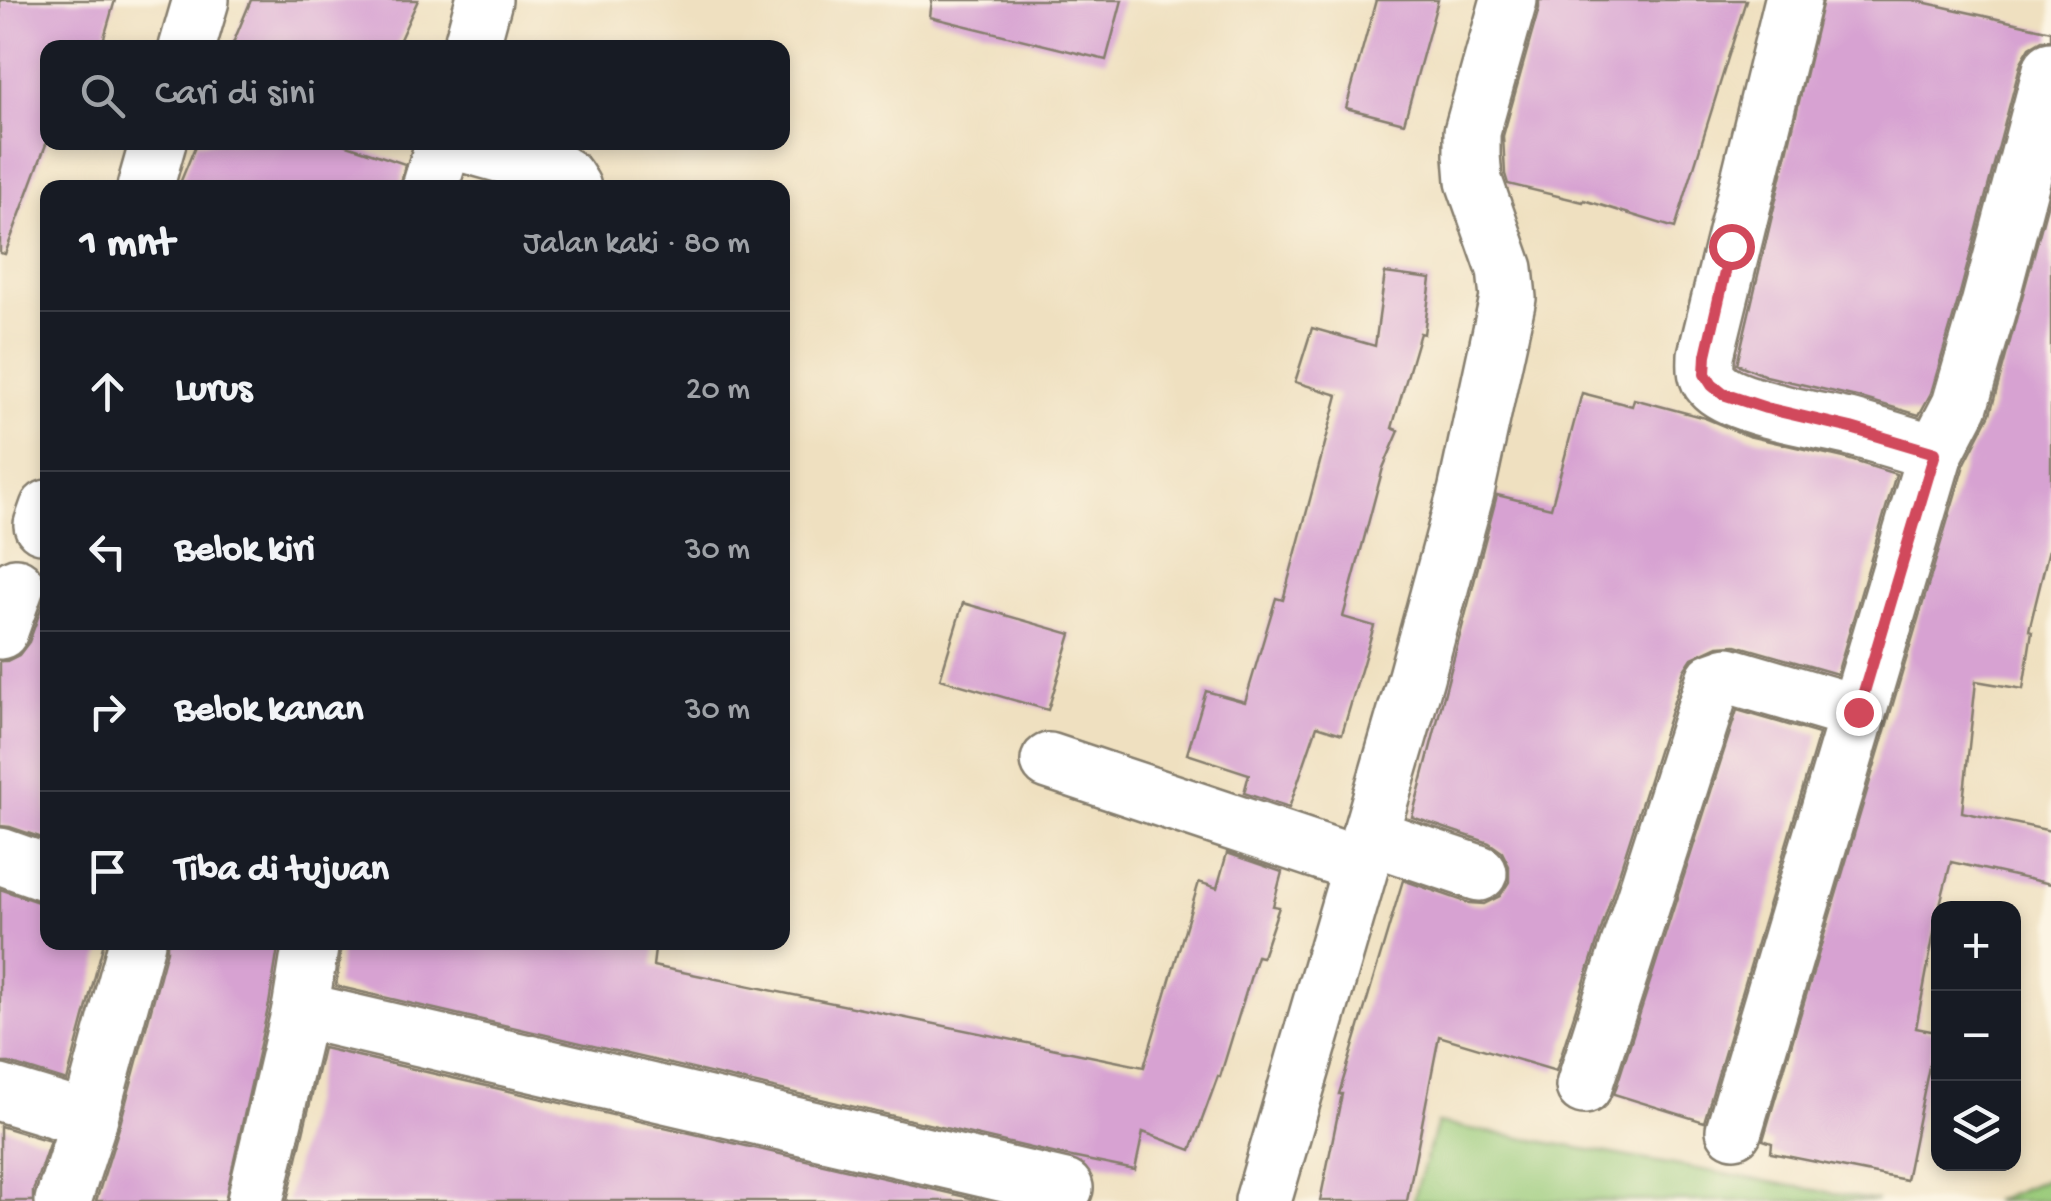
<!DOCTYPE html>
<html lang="id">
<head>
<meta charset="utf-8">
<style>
	:root { --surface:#171b24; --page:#242831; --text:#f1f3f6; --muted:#9ea1a6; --line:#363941 }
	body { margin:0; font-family:"Gochi Hand",sans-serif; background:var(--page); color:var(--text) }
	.controls { position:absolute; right:30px; bottom:30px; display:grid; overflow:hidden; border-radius:20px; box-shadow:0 5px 15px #0003 }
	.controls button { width:90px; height:90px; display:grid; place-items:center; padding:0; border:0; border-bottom:2px solid var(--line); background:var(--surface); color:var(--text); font:50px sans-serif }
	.stop { position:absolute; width:30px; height:30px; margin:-22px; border:8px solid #d1495b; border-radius:50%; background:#fff }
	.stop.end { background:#d1495b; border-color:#fff; box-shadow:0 2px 10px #0008 }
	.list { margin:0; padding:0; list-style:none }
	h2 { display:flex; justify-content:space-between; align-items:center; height:130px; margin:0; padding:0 40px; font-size:42px }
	h2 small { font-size:32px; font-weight:400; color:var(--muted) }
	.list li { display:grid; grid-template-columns:65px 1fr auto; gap:30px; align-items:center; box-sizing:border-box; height:160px; padding:0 40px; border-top:2px solid var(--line) }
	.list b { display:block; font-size:38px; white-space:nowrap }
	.list em { font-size:32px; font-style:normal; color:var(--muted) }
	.icon { flex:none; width:55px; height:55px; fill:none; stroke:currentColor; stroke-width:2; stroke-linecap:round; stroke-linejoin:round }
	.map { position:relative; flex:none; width:2051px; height:1201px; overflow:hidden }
	.search { position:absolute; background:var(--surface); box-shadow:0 5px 15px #0003; left:40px; top:40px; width:750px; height:110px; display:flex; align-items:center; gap:25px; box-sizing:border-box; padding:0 35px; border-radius:20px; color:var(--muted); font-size:38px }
	.panel { position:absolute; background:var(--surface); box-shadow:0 5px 15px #0003; left:40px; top:180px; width:750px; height:770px; border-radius:20px }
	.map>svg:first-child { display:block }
	.green { fill:#9acb7a; stroke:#5b744b; stroke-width:2.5 }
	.building { fill:#d7a2d2 }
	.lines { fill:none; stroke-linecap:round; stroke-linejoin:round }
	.minor-casing { stroke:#867e6e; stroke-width:60 }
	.minor { stroke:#fff; stroke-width:55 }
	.route { stroke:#d1495b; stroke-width:12 }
</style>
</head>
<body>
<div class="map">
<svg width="2051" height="1201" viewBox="0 0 2051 1201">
	<rect width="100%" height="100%" fill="#fcf5e5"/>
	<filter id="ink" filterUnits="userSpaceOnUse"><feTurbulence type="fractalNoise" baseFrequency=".01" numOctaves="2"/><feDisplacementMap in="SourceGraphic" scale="20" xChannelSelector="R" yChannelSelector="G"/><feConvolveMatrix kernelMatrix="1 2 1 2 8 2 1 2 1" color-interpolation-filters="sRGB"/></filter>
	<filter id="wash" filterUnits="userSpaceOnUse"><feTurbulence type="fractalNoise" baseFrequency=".0048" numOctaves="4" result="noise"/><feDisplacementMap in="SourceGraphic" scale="40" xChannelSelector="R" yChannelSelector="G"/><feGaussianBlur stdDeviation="2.25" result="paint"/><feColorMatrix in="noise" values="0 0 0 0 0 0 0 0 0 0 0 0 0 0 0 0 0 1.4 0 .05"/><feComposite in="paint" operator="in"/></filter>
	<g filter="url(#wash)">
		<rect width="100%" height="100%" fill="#efe0c0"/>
		<g class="green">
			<polygon points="1437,1123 1877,1201 1413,1201"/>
			<polygon points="2051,1177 2051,1201 1993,1201"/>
		</g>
		<g id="blocks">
			<g class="building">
				<polygon points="0,0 115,0 101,48 48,48 48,139 5,254 0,253"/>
				<polygon points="251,0 418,0 396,48 231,48"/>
				<polygon points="932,0 1122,0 1106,60 930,17"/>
				<polygon points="1376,0 1438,0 1404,123 1346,108"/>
				<polygon points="1539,0 1746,0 1675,228 1584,200 1583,202 1508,184 1505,174 1503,136 1539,8"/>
				<polygon points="1823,0 1913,0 2051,31 2051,40 2042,40 2030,47 2021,62 1959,297 1931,393 1919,415 1861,398 1766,376 1737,364"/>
				<polygon points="197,142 338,142 405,164 400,188 178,188"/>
				<polygon points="2051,192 2051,541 2029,630 2032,631 2023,689 1976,681 1962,812 2051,831 2051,884 1951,862 1938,912 1916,1028 1936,1032 1906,1180 1771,1153 1772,1143 1763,1140 1964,465 1990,414"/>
				<polygon points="1385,273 1431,279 1424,334 1420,333 1392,428 1399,431 1383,468 1343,617 1374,626 1342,734 1317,726 1289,808 1244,793 1249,774 1187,754 1206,691 1245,702 1276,598 1283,600 1338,395 1295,382 1312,328 1375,346"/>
				<polygon points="1582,393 1632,406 1634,399 1705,418 1748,436 1844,458 1896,474 1837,674 1736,645 1718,646 1692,658 1684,670 1556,1071 1439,1036 1407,1201 1320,1201 1342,1094 1339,1094 1403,880 1469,903 1484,904 1500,896 1509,882 1509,866 1502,852 1489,843 1412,817 1497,495 1551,508"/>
				<polygon points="46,595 48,596 48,840 10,827 0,826 0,661 7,661 19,655 29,642"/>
				<polygon points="963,603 1071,634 1048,710 940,679"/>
				<polygon points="1737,710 1819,734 1704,1122 1614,1094"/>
				<polygon points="1227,853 1282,872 1273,906 1279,907 1262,957 1257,956 1220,1077 1218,1076 1191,1150 1143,1132 1135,1170 1057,1154 336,986 342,942 656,942 653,966 1144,1067 1199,882 1217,888"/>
				<polygon points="0,889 38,902 48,903 48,942 104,942 67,1081 9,1063 0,1063"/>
				<polygon points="167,942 279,942 269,1004 225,1201 96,1201 119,1128 167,950"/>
				<polygon points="323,1048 983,1201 287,1201"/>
				<polygon points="0,1126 50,1141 33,1191 33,1201 0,1201"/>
			</g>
		</g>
	</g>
	<g filter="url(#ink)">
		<use href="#blocks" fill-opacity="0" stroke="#867e6e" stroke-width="2.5"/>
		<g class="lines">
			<defs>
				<g id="minor">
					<path d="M 1793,0 L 1706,355 C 1706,366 1704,375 1712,384 C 1732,408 1820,420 1852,428 C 1880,436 1908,444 1935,453 L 1960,405 L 1989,305 L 2051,70"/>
					<polyline points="187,48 201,0"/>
					<polyline points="471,48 484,0"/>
					<polyline points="456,142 553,169 566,177 573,188"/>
					<polyline points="145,188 158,142"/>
					<polyline points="430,188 444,142"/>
					<polyline points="42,525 48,508"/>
					<polyline points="0,631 16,586"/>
					<polyline points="1049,761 1360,865"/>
					<polyline points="1369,836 1479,873"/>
					<polyline points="0,856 48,873"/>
					<polyline points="300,1010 1065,1188"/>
					<polyline points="1584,1086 1714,680 1728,675 1858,713"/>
					<polyline points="0,1093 89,1120"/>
					<polyline points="1734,1130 1935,453"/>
					<polyline points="63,1201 89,1120 137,942"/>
					<polyline points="255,1201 300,1010 311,942"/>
					<polyline points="1263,1201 1416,677 1466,492 1508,298 1505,269 1474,181 1472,155 1472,132 1509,0"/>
				</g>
			</defs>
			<use href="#minor" class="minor-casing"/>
			<use href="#minor" class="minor"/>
		</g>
	</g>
	<g class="lines" filter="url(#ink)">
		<polyline class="route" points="1731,246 1706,355 1705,374 1712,385 1723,394 1766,408 1851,428 1935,453 1858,712"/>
	</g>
</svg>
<div class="controls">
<button>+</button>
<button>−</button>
<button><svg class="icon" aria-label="layers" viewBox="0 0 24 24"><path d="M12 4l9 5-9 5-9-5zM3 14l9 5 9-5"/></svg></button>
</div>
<div class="stop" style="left:1731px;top:246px"></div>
<div class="stop end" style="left:1858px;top:712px"></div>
<div class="search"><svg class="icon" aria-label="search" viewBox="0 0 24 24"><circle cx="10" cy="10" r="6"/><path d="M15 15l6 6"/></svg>Cari di sini</div>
<section class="panel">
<h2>1 mnt<small>Jalan kaki · 80 m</small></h2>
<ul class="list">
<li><svg class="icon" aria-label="ahead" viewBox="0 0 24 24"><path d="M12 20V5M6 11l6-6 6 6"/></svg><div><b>Lurus</b></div><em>20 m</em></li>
<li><svg class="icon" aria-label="left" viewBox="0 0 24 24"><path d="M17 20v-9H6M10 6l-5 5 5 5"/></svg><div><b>Belok kiri</b></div><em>30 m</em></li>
<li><svg class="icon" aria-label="right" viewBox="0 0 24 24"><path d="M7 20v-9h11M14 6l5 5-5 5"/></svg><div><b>Belok kanan</b></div><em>30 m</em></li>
<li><svg class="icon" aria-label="arrive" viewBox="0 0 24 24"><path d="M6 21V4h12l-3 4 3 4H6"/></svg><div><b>Tiba di tujuan</b></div></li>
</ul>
</section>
</div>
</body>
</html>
